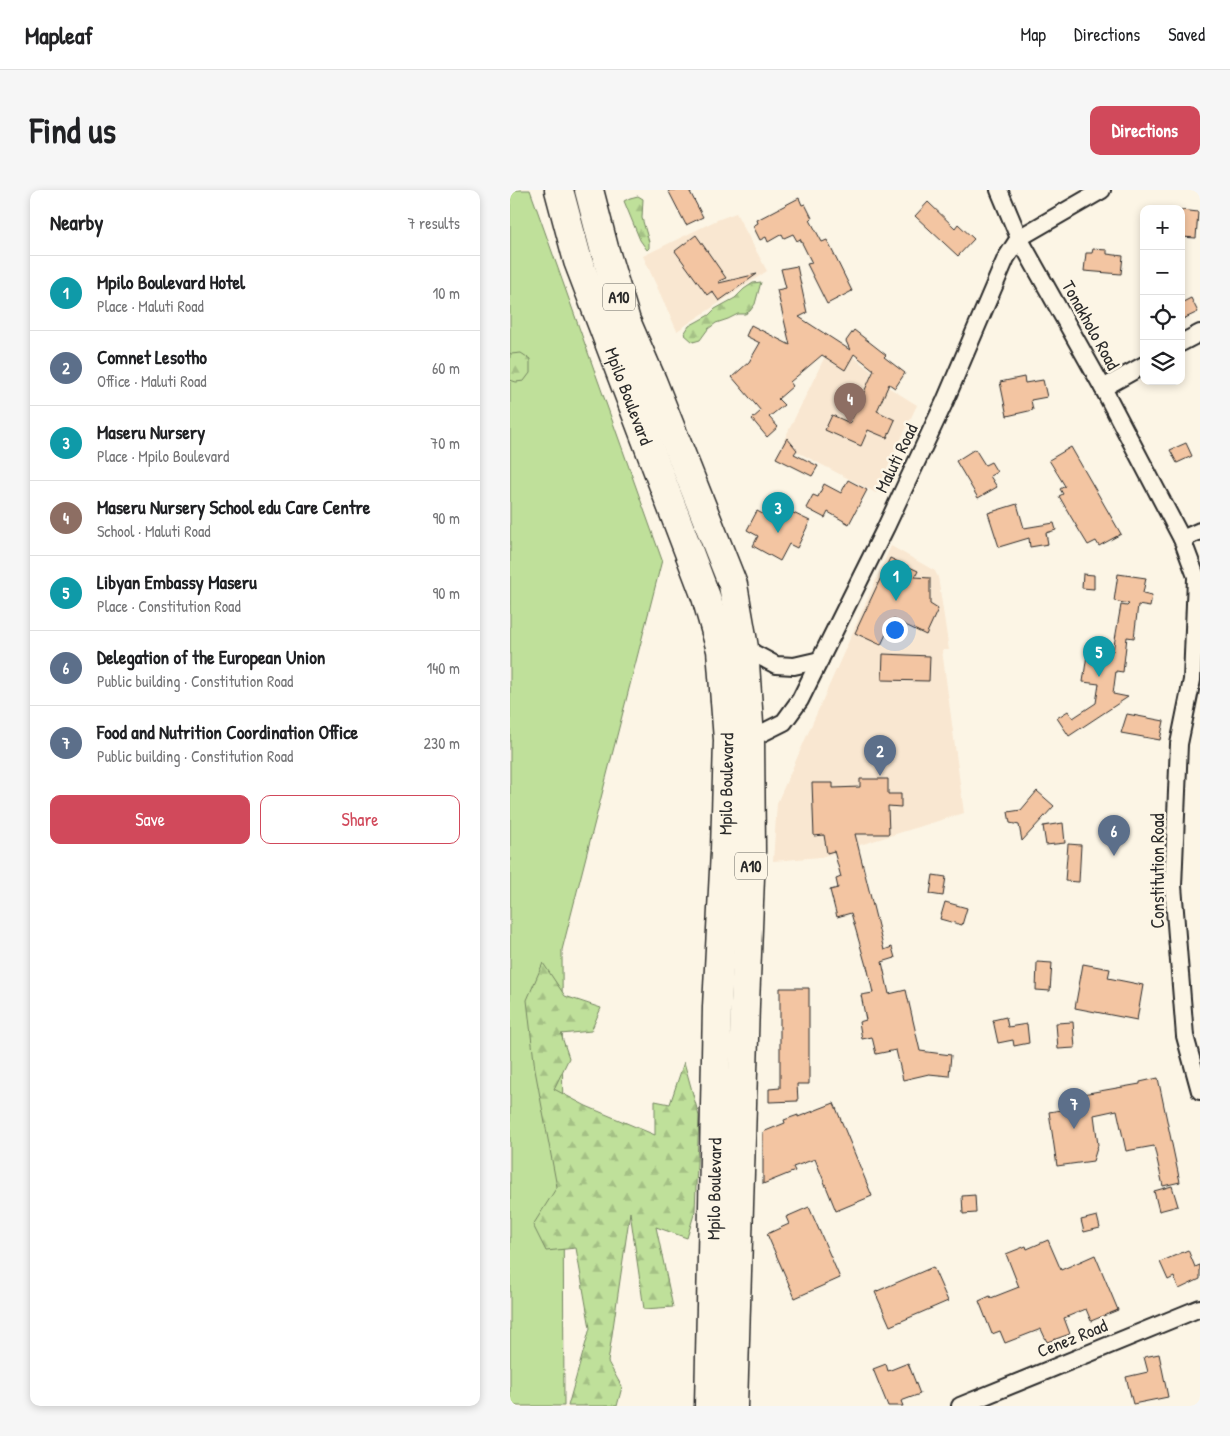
<!DOCTYPE html>
<html lang="en">
<head>
<meta charset="utf-8">
<style>
	:root { --surface:#fff; --page:#f6f6f6; --text:#202124; --muted:#757577; --line:#e0e0e0; --accent:#d1495b }
	body { margin:0; font-family:"Patrick Hand",sans-serif; background:var(--page); color:var(--text) }
	.controls { position:absolute; right:15px; top:15px; display:grid; overflow:hidden; border-radius:10px; box-shadow:0 2px 8px #0003 }
	.controls button { width:45px; height:45px; display:grid; place-items:center; padding:0; border:0; border-bottom:1px solid var(--line); background:var(--surface); color:var(--text); font:25px sans-serif }
	.you { position:absolute; left:384px; top:439px; width:18px; height:18px; margin:-12px; border:4px solid #fff; border-radius:50%; background:#1a73e8; box-shadow:0 0 0 8px #1a73e833 }
	.badge { display:grid; place-items:center; width:32px; height:32px; border-radius:50%; background:var(--accent); color:#fff; font-size:16px; font-weight:700 }
	.pin { position:absolute; translate:-50% -41px; filter:drop-shadow(0 1px 2px #0008) }
	.pin::after { content:''; position:absolute; top:26px; width:18px; height:15px; background:inherit; clip-path:polygon(0 0,100% 0,50% 100%) }
	.list { margin:0; padding:0; list-style:none }
	h2 { display:flex; justify-content:space-between; align-items:center; height:65px; margin:0; padding:0 20px; font-size:21px }
	h2 small { font-size:16px; font-weight:400; color:var(--muted) }
	.list li { display:grid; grid-template-columns:32px 1fr auto; gap:15px; align-items:center; box-sizing:border-box; height:75px; padding:0 20px; border-top:1px solid var(--line) }
	.list b { display:block; font-size:19px; white-space:nowrap }
	.list p { margin:0; font-size:16px; white-space:nowrap; color:var(--muted) }
	.list em { font-size:16px; font-style:normal; color:var(--muted) }
	.actions { display:flex; gap:10px; padding:15px 20px }
	.actions a { flex:1; padding:11px 0; border:1px solid var(--accent); border-radius:10px; text-align:center; font-size:18px; color:var(--accent) }
	.actions .main { background:var(--accent); color:#fff }
	.icon { flex:none; width:28px; height:28px; fill:none; stroke:currentColor; stroke-width:2; stroke-linecap:round; stroke-linejoin:round }
	.map { position:relative; flex:none; width:690px; height:1216px; overflow:hidden; border-radius:10px }
	header { display:flex; align-items:center; gap:30px; box-sizing:border-box; height:70px; padding:0 25px; background:var(--surface); border-bottom:1px solid var(--line) }
	header strong { font-size:24px }
	nav { display:flex; gap:28px; margin-inline-start:auto; font-size:18px }
	.intro { display:flex; align-items:center; justify-content:space-between; box-sizing:border-box; height:120px; padding:0 30px }
	h1 { margin:0; font-size:35px }
	.button { padding:12px 22px; border-radius:10px; background:var(--accent); color:#fff; font-size:18px; font-weight:700 }
	main { display:flex; gap:30px; padding:0 30px }
	aside { flex:1; background:var(--surface); border-radius:10px; box-shadow:0 2px 8px #0003 }
	.map>svg:first-child { display:block }
	.built { fill:#f9e7d1 }
	.grass { fill:#bfe09a; stroke:#758662 }
	.forest { fill:url(#forest-firs); stroke:#758662 }
	.building { fill:#f3c5a2; stroke:#2b2b2b }
	.lines { fill:none; stroke-linecap:round; stroke-linejoin:round }
	.street-casing { stroke:#2b2b2b; stroke-width:20 }
	.highway-casing { stroke:#2b2b2b; stroke-width:31 }
	.street { stroke:#fcf5e5; stroke-width:16 }
	.highway { stroke:#fcf5e5; stroke-width:28 }
	.labels { text-anchor:middle; dominant-baseline:central; stroke-width:5; stroke-linejoin:round; paint-order:stroke }
	.shield { fill:#fcf5e5; stroke:#6a6863; stroke-width:1 }
	.shield-label { font-size:16px; font-weight:bold; fill:#2b2b2b }
	.street-label { font-size:18px; fill:#2b2b2b; stroke:#fcf5e5 }
</style>
</head>
<body>
<header>
<strong>Mapleaf</strong>
<nav><a>Map</a><a>Directions</a><a>Saved</a></nav>
</header>
<div class="intro"><h1>Find us</h1><a class="button">Directions</a></div>
<main>
<aside>
<h2>Nearby<small>7 results</small></h2>
<ul class="list">
<li><span class="badge" style="background:#0f9aa8">1</span><div><b>Mpilo Boulevard Hotel</b><p>Place · Maluti Road</p></div><em>10 m</em></li>
<li><span class="badge" style="background:#5c6f8a">2</span><div><b>Comnet Lesotho</b><p>Office · Maluti Road</p></div><em>60 m</em></li>
<li><span class="badge" style="background:#0f9aa8">3</span><div><b>Maseru Nursery</b><p>Place · Mpilo Boulevard</p></div><em>70 m</em></li>
<li><span class="badge" style="background:#8d6e63">4</span><div><b>Maseru Nursery School edu Care Centre</b><p>School · Maluti Road</p></div><em>90 m</em></li>
<li><span class="badge" style="background:#0f9aa8">5</span><div><b>Libyan Embassy Maseru</b><p>Place · Constitution Road</p></div><em>90 m</em></li>
<li><span class="badge" style="background:#5c6f8a">6</span><div><b>Delegation of the European Union</b><p>Public building · Constitution Road</p></div><em>140 m</em></li>
<li><span class="badge" style="background:#5c6f8a">7</span><div><b>Food and Nutrition Coordination Office</b><p>Public building · Constitution Road</p></div><em>230 m</em></li>
</ul>
<div class="actions"><a class="main">Save</a><a>Share</a></div>
</aside>
<div class="map">
<svg width="690" height="1216" viewBox="0 0 690 1216">
	<defs>
		<pattern id="forest-firs" width="22" height="20" patternUnits="userSpaceOnUse" patternTransform="scale(1.25)"><rect width="22" height="20" fill="#bfe09a"/><path d="M5 1l3.5 6h-7zM16 11l3.5 6h-7z" fill="#a4c085"/></pattern>
	</defs>
	<rect width="100%" height="100%" fill="#fcf5e5"/>
	<filter id="ink" filterUnits="userSpaceOnUse"><feTurbulence type="fractalNoise" baseFrequency=".02" numOctaves="2"/><feDisplacementMap in="SourceGraphic" scale="10" xChannelSelector="R" yChannelSelector="G"/><feConvolveMatrix kernelMatrix="1 2 1 2 8 2 1 2 1" color-interpolation-filters="sRGB"/></filter>
	<g filter="url(#ink)">
		<g class="built">
			<polygon points="226,23 257,81 167,141 133,66 207,30"/>
			<polygon points="323,150 362,182 360,186 407,215 366,303 272,254"/>
			<polygon points="381,356 425,381 428,387 439,460 432,460 454,623 311,667 263,671 267,613"/>
		</g>
		<polygon class="grass" points="0,0 20,0 152,370 52,760 54,1216 0,1216"/>
		<g class="forest">
			<polygon points="128,6 133,9 132,28 139,52 139,58 137,60 130,50 114,11 120,8"/>
			<polygon points="251,92 245,114 240,121 235,124 228,124 218,129 206,133 198,139 190,150 183,152 174,144 179,136 199,125 205,119 225,108 234,99 243,93"/>
			<polygon points="0,163 1,164 11,163 20,169 20,183 14,191 6,192 0,190"/>
			<polygon points="33,773 55,806 91,818 81,841 51,844 59,868 44,899 76,916 145,945 145,911 160,914 174,872 189,926 185,1021 177,1048 146,1037 163,1117 134,1119 120,1022 98,1172 112,1197 107,1216 58,1216 80,1138 66,1058 36,1061 23,1035 47,997 25,880 17,810"/>
		</g>
		<g class="building">
			<polygon points="158,0 179,0 193,27 176,35"/>
			<polygon points="289,8 292,15 295,14 302,28 300,30 312,52 317,50 342,101 317,114 297,74 302,73 290,49 287,51 283,44 274,48 272,44 258,52 256,47 250,50 243,36 248,33 247,30"/>
			<polygon points="418,12 445,38 448,34 464,49 448,66 405,26"/>
			<polygon points="671,20 688,22 686,48 671,47"/>
			<polygon points="186,45 216,88 209,91 209,93 247,84 209,111 202,101 197,105 165,61"/>
			<polygon points="583,59 597,60 597,64 613,66 611,84 574,81 576,63 582,63"/>
			<polygon points="287,76 297,123 289,127 340,160 336,151 344,140 376,165 374,167 395,183 385,198 379,194 367,221 385,230 377,248 358,240 351,256 315,240 322,225 340,233 364,180 344,164 335,180 312,165 280,192 283,196 268,209 274,215 259,227 268,237 257,247 242,229 251,221 222,187 239,172 250,153 236,146 241,135 280,155 267,100 276,98 271,79"/>
			<polygon points="681,108 688,122 671,130 671,113"/>
			<polygon points="514,187 515,193 533,190 537,207 521,210 523,220 497,226 490,192"/>
			<polygon points="277,248 287,260 284,264 308,276 302,286 266,268"/>
			<polygon points="676,253 682,266 667,273 660,260"/>
			<polygon points="561,257 611,344 589,356 586,351 578,355 561,327 549,306 553,304 550,299 555,296 539,270"/>
			<polygon points="465,259 475,275 481,272 487,282 480,286 487,297 468,308 446,271"/>
			<polygon points="338,290 357,300 339,334 318,322 315,328 296,318 303,305 308,307 314,294 331,303"/>
			<polygon points="507,314 514,338 544,333 546,340 536,343 538,354 520,357 519,348 489,357 478,323"/>
			<polygon points="277,320 300,331 287,358 279,354 270,371 243,356 248,346 237,340 247,321 270,333"/>
			<polygon points="380,368 408,381 405,387 420,388 420,414 428,419 416,445 383,429 371,455 345,443"/>
			<polygon points="573,384 584,385 584,399 572,398"/>
			<polygon points="608,384 636,388 633,403 642,405 640,417 628,415 624,448 617,447 613,482 606,481 603,504 618,507 559,546 547,528 558,521 563,528 586,513 589,494 573,492 577,465 597,467 598,460 603,461 611,415 617,416 619,414 604,411"/>
			<polygon points="373,464 420,466 419,491 372,490"/>
			<polygon points="617,524 654,531 650,550 611,543"/>
			<polygon points="350,589 378,589 378,604 391,604 391,617 378,616 379,644 345,644 374,760 382,757 385,768 372,772 379,804 396,800 410,861 441,865 439,886 419,884 393,890 386,860 366,864 362,847 352,849 349,832 356,830 351,805 363,803 357,776 356,776 341,723 327,727 320,700 328,698 326,689 331,687 324,661 317,663 314,645 304,646 302,593 323,593 323,598 350,597"/>
			<polygon points="527,601 544,616 512,651 509,635 500,633 498,622 511,620"/>
			<polygon points="553,633 555,653 536,655 533,636"/>
			<polygon points="558,654 571,655 569,692 555,691"/>
			<polygon points="423,685 436,687 433,706 420,704"/>
			<polygon points="435,712 457,718 452,735 430,729"/>
			<polygon points="527,772 542,773 540,801 526,800"/>
			<polygon points="573,774 600,779 598,788 633,795 627,830 565,818"/>
			<polygon points="270,798 299,798 299,894 287,894 288,911 259,912 259,899 270,898"/>
			<polygon points="496,827 498,837 517,834 519,853 504,856 503,850 488,853 483,830"/>
			<polygon points="563,832 565,858 548,859 546,833"/>
			<polygon points="648,888 670,992 653,996 644,956 616,961 607,920 584,925 588,955 583,971 547,976 539,922 563,918 561,906 630,894 630,892"/>
			<polygon points="324,913 362,1006 326,1021 305,969 283,977 285,981 253,994 253,942 275,933 274,930 288,925 288,927"/>
			<polygon points="662,996 668,1016 649,1021 644,1001"/>
			<polygon points="465,1005 466,1023 453,1024 452,1006"/>
			<polygon points="299,1017 330,1088 285,1108 257,1044 279,1034 276,1027"/>
			<polygon points="587,1026 590,1038 574,1042 571,1030"/>
			<polygon points="538,1050 551,1080 585,1065 608,1120 581,1131 576,1119 554,1128 560,1144 537,1152 531,1139 495,1153 490,1141 482,1144 469,1111 480,1106 481,1108 509,1097 496,1064 516,1056 517,1059"/>
			<polygon points="678,1060 685,1077 690,1075 690,1089 669,1099 664,1087 658,1090 650,1072"/>
			<polygon points="423,1077 438,1111 380,1136 365,1102"/>
			<polygon points="649,1164 658,1207 623,1214 616,1187 638,1182 634,1167"/>
			<polygon points="398,1173 410,1204 391,1211 393,1216 378,1216 363,1179 376,1174 378,1181"/>
		</g>
		<g class="lines">
			<defs>
				<g id="street">
					<polyline points="489,0 509,48 593,198 672,349 690,397"/>
					<polyline points="671,153 690,143"/>
					<polyline points="593,198 634,175"/>
					<polyline points="672,349 690,341"/>
					<polyline points="686,388 682,490 669,554 663,696 675,846 690,901"/>
					<polyline points="234,458 266,475 284,476 310,470"/>
					<polyline points="232,549 240,549 274,532 290,510 376,337 435,211 496,68 509,48 592,0"/>
					<polyline points="450,1216 690,1118"/>
				</g>
				<g id="highway">
					<path id="s1" d="M 49,0 L 68,71 L 196,407 L 211,460 L 218,550 L 215,661 L 207,817 L 199,1216"/>
					<polyline points="79,0 94,58 116,131 142,191 223,395 234,458 240,549 241,662 235,814 223,1216"/>
				</g>
			</defs>
			<use href="#street" class="street-casing"/>
			<use href="#highway" class="highway-casing"/>
			<use href="#street" class="street"/>
			<use href="#highway" class="highway"/>
		</g>
	</g>
	<g class="labels">
		<g class="shield">
			<rect x="93" y="93.5" width="32" height="27" rx="4"/>
			<rect x="225" y="662.5" width="32" height="27" rx="4"/>
		</g>
		<g class="shield-label">
			<text x="109" y="107">A10</text>
			<text x="241" y="676">A10</text>
		</g>
		<g class="street-label">
			<text transform="translate(581 135) rotate(61)">Tonakholo Road</text>
			<text stroke="none"><textPath href="#s1" startOffset="218">Mpilo Boulevard</textPath></text>
			<text transform="translate(386 268) rotate(-64)">Maluti Road</text>
			<text transform="translate(216 594) rotate(-89)">Mpilo Boulevard</text>
			<text transform="translate(647 681) rotate(-90)">Constitution Road</text>
			<text transform="translate(204 999) rotate(-89)">Mpilo Boulevard</text>
			<text transform="translate(562 1148) rotate(-22)">Cenez Road</text>
		</g>
	</g>
</svg>
<div class="controls">
<button>+</button>
<button>−</button>
<button><svg class="icon" aria-label="locate" viewBox="0 0 24 24"><circle cx="12" cy="12" r="6"/><path d="M12 2v4M12 18v4M2 12h4M18 12h4"/></svg></button>
<button><svg class="icon" aria-label="layers" viewBox="0 0 24 24"><path d="M12 4l9 5-9 5-9-5zM3 14l9 5 9-5"/></svg></button>
</div>
<div class="you"></div>
<div class="pin badge" style="left:386px;top:411px;background:#0f9aa8">1</div>
<div class="pin badge" style="left:370px;top:586px;background:#5c6f8a">2</div>
<div class="pin badge" style="left:268px;top:343px;background:#0f9aa8">3</div>
<div class="pin badge" style="left:340px;top:234px;background:#8d6e63">4</div>
<div class="pin badge" style="left:589px;top:487px;background:#0f9aa8">5</div>
<div class="pin badge" style="left:604px;top:666px;background:#5c6f8a">6</div>
<div class="pin badge" style="left:564px;top:939px;background:#5c6f8a">7</div>
</div>
</main>
</body>
</html>
